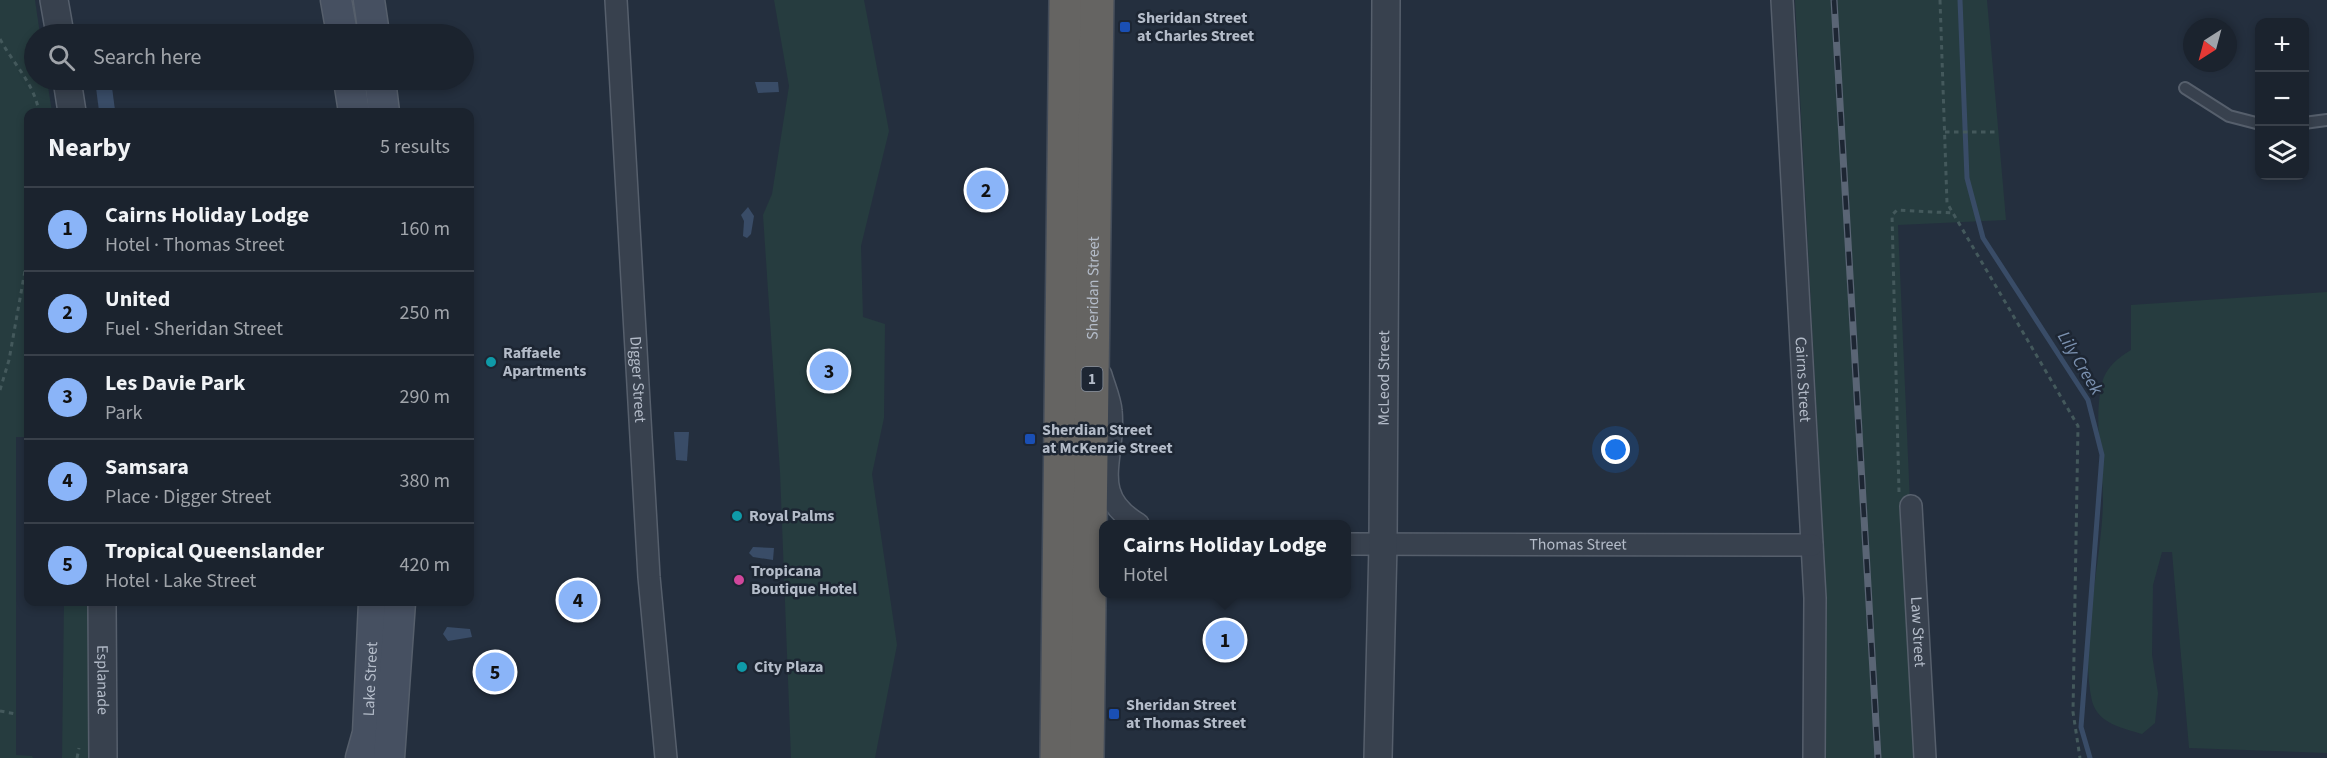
<!DOCTYPE html>
<html lang="en">
<head>
<meta charset="utf-8">
<style>
	:root { --surface:#1b232e; --page:#242b36; --text:#f1f3f6; --muted:#a0a4aa; --line:#39404a; --accent:#8ab4f8 }
	body { margin:0; font-family:"Source Sans 3",sans-serif; background:var(--page); color:var(--text) }
	.controls { position:absolute; right:18px; top:18px; display:grid; overflow:hidden; border-radius:12px; box-shadow:0 3px 9px #0003 }
	.controls button { width:54px; height:54px; display:grid; place-items:center; padding:0; border:0; border-bottom:2px solid var(--line); background:var(--surface); color:var(--text); font:30px sans-serif }
	.compass { position:absolute; left:2183px; top:18px; width:54px; height:54px; border-radius:50%; background:var(--surface); box-shadow:0 3px 9px #0003; rotate:216deg }
	.you { position:absolute; left:1616px; top:450px; width:21px; height:21px; margin:-15px; border:4px solid #fff; border-radius:50%; background:#1a73e8; box-shadow:0 0 0 9px #1a73e833 }
	.badge { display:grid; place-items:center; width:39px; height:39px; border-radius:50%; background:var(--accent); color:#111; font-size:20px; font-weight:700 }
	.pin { position:absolute; translate:-50% -50%; border:3px solid #fff; box-shadow:0 2px 6px #0006 }
	.popup { position:absolute; left:1099px; top:520px; width:252px; height:78px; box-sizing:border-box; display:grid; place-content:center; border-radius:12px; background:var(--surface); filter:drop-shadow(0 2px 4px #0005); font-size:20px; white-space:nowrap; color:var(--muted) }
	.popup b { font-size:22px; color:var(--text) }
	.popup::after { content:''; position:absolute; left:50%; top:100%; margin-left:-12px; border:12px solid transparent; border-top-color:var(--surface) }
	.list { margin:0; padding:0; list-style:none }
	h2 { display:flex; justify-content:space-between; align-items:center; height:78px; margin:0; padding:0 24px; font-size:26px }
	h2 small { font-size:20px; font-weight:400; color:var(--muted) }
	.list li { display:grid; grid-template-columns:39px 1fr auto; gap:18px; align-items:center; box-sizing:border-box; height:84px; padding:0 24px; border-top:2px solid var(--line) }
	.list b { display:block; font-size:22px; white-space:nowrap }
	.list p { margin:0; font-size:20px; white-space:nowrap; color:var(--muted) }
	.list em { font-size:20px; font-style:normal; color:var(--muted) }
	.icon { flex:none; width:33px; height:33px; fill:none; stroke:currentColor; stroke-width:2; stroke-linecap:round; stroke-linejoin:round }
	.map { position:relative; flex:none; width:2327px; height:758px; overflow:hidden }
	.search { position:absolute; background:var(--surface); box-shadow:0 3px 9px #0003; left:24px; top:24px; width:450px; height:66px; display:flex; align-items:center; gap:15px; box-sizing:border-box; padding:0 21px; border-radius:33px; color:var(--muted); font-size:22px }
	.panel { position:absolute; background:var(--surface); box-shadow:0 3px 9px #0003; left:24px; top:108px; width:450px; height:498px; border-radius:12px }
	.map>svg:first-child { display:block }
	.green { fill:#263c3f }
	.water { fill:#394c67 }
	.lines { fill:none; stroke-linecap:round; stroke-linejoin:round }
	.stream { stroke:#394c67; stroke-width:5 }
	.service-casing { stroke:#565f6c; stroke-width:14 }
	.minor-casing { stroke:#565f6c; stroke-width:24 }
	.tertiary-casing { stroke:#565f6c; stroke-width:30 }
	.secondary-casing { stroke:#565f6c; stroke-width:33 }
	.trunk-casing { stroke:#434c59; stroke-width:36 }
	.path { stroke:#44595c; stroke-width:3; stroke-dasharray:4.5 4.5; stroke-linecap:butt }
	.service { stroke:#38414e; stroke-width:10 }
	.minor { stroke:#38414e; stroke-width:21 }
	.tertiary { stroke:#38414e; stroke-width:27 }
	.secondary { stroke:#465061; stroke-width:30 }
	.trunk { stroke:#656462; stroke-width:33 }
	.rail-casing { stroke:#5a6575; stroke-width:7 }
	.rail { stroke:#1d2633; stroke-width:4.5; stroke-dasharray:14; stroke-linecap:butt }
	.transit-dot { fill:#1a4fb4; stroke:#1d2633; stroke-width:2 }
	.culture-dot { fill:#0f9aa8; stroke:#1d2633; stroke-width:2 }
	.hotel-dot { fill:#d1479c; stroke:#1d2633; stroke-width:2 }
	.labels { text-anchor:middle; dominant-baseline:central; stroke-width:5; stroke-linejoin:round; paint-order:stroke }
	.shield { fill:#1d2633; stroke:#878f9c; stroke-width:1.5 }
	.shield-label { font-size:15px; font-weight:bold; fill:#b4bcc9 }
	.poi-label { font-size:16px; font-weight:bold; fill:#b4bcc9; stroke:#1d2633; text-anchor:start }
	.street-label { font-size:16px; fill:#b4bcc9; stroke:#1d2633 }
	.water-label { font-size:18px; font-style:italic; fill:#7c92b1; stroke:#1d2633 }
</style>
</head>
<body>
<div class="map">
<svg width="2327" height="758" viewBox="0 0 2327 758">
	<rect width="100%" height="100%" fill="#242f3e"/>
	<g class="green">
		<polygon points="0,0 35,0 40,34 34,34 34,80 47,80 52,112 28,112 28,437 16,437 16,755 32,756 33,758 0,758"/>
		<polygon points="774,0 864,0 889,131 861,246 863,317 885,324 884,418 872,474 897,645 875,758 791,758 780,472 763,215 772,194 789,86"/>
		<polygon points="1795,0 1987,0 2006,220 1898,225 1921,758 1825,758 1826,591"/>
		<path d="M 2327,292 L 2327,753 L 2189,748 L 2172,552 L 2162,552 L 2153,585 L 2152,655 L 2158,693 L 2155,723 L 2142,734 C 2123,728 2098,724 2092,701 C 2079,644 2102,561 2103,501 C 2103,462 2093,421 2102,383 C 2106,367 2118,358 2131,350 L 2131,305 Z"/>
		<polygon points="64,602 94,602 94,758 62,758"/>
	</g>
	<g class="water">
		<polygon points="95,80 111,80 115,110 99,111"/>
		<polygon points="755,82 778,82 779,92 758,93"/>
		<polygon points="748,207 754,216 751,234 747,238 743,236 744,221 741,215"/>
		<polygon points="674,432 689,432 687,461 676,460"/>
		<polygon points="753,547 774,548 773,560 753,557 749,553"/>
		<polygon points="447,627 470,629 472,637 448,641 443,634"/>
	</g>
	<g class="lines">
		<polyline class="stream" points="1960,0 1967,178 1983,238 2088,400 2102,455 2081,727 2090,758"/>
		<defs>
			<g id="service">
				<polyline points="2185,88 2229,116 2260,124"/>
				<polyline points="2304,123 2327,120"/>
			</g>
			<g id="minor">
				<path id="s1" d="M 616,0 L 649,577 L 666,758"/>
				<path id="s2" d="M 1782,0 L 1815,598 L 1814,758"/>
				<path d="M 1101,375 C 1104,386 1110,399 1111,411 C 1116,458 1087,494 1138,524"/>
				<path id="s3" d="M 1911,506 L 1925,758"/>
				<path id="s4" d="M 1346,544 L 1812,545"/>
			</g>
			<g id="tertiary">
				<polyline points="54,0 60,34"/>
				<polyline points="67,80 72,112"/>
				<path id="s5" d="M 102,602 L 103,758"/>
				<path id="s6" d="M 1378,758 L 1383,544 L 1386,0"/>
			</g>
			<g id="secondary">
				<polyline points="336,0 342,34"/>
				<polyline points="369,0 374,34"/>
				<polyline points="349,80 354,112"/>
				<polyline points="380,80 384,112"/>
				<path id="s7" d="M 361,758 L 368,733 L 374,602"/>
				<polyline points="389,758 400,602"/>
			</g>
			<g id="trunk">
				<polyline points="1057,758 1066,0"/>
				<path id="s8" d="M 1087,758 L 1097,0"/>
			</g>
		</defs>
		<use href="#service" class="service-casing"/>
		<use href="#minor" class="minor-casing"/>
		<use href="#tertiary" class="tertiary-casing"/>
		<use href="#secondary" class="secondary-casing"/>
		<use href="#trunk" class="trunk-casing"/>
		<g class="path">
			<polyline points="1940,0 1947,203 2078,426 2073,712 2080,758"/>
			<path d="M 0,39 C 14,65 34,83 39,112"/>
			<polyline points="1945,132 1996,132"/>
			<polyline points="0,390 9,360 28,254"/>
			<polyline points="1899,492 1892,215 1897,210 1953,213"/>
			<polyline points="0,711 16,714"/>
			<polyline points="77,758 79,748"/>
		</g>
		<use href="#service" class="service"/>
		<use href="#minor" class="minor"/>
		<use href="#tertiary" class="tertiary"/>
		<use href="#secondary" class="secondary"/>
		<use href="#trunk" class="trunk"/>
		<defs>
			<polyline id="rail" points="1834,0 1878,758"/>
		</defs>
		<use href="#rail" class="rail-casing"/>
		<use href="#rail" class="rail"/>
	</g>
	<g class="transit-dot">
		<rect x="1119" y="21" width="12" height="12" rx="3"/>
		<rect x="1024" y="433" width="12" height="12" rx="3"/>
		<rect x="1108" y="708" width="12" height="12" rx="3"/>
	</g>
	<g class="culture-dot">
		<circle cx="491" cy="362" r="6"/>
		<circle cx="737" cy="516" r="6"/>
		<circle cx="742" cy="667" r="6"/>
	</g>
	<circle class="hotel-dot" cx="739" cy="580" r="6"/>
	<g class="labels">
		<rect class="shield" x="1081.5" y="367" width="21" height="24" rx="4.5"/>
		<g class="shield-label">
			<text x="1092" y="379">1</text>
		</g>
		<g class="poi-label">
			<text x="1137" y="18">Sheridan Street<tspan x="1137" dy="18">at Charles Street</tspan></text>
			<text x="503" y="353">Raffaele<tspan x="503" dy="18">Apartments</tspan></text>
			<text x="1042" y="430">Sherdian Street<tspan x="1042" dy="18">at McKenzie Street</tspan></text>
			<text x="749" y="516">Royal Palms</text>
			<text x="751" y="571">Tropicana<tspan x="751" dy="18">Boutique Hotel</tspan></text>
			<text x="754" y="667">City Plaza</text>
			<text x="1126" y="705">Sheridan Street<tspan x="1126" dy="18">at Thomas Street</tspan></text>
		</g>
		<g class="street-label">
			<text stroke="none"><textPath href="#s8" startOffset="470">Sheridan Street</textPath></text>
			<text stroke="none"><textPath href="#s1" startOffset="380">Digger Street</textPath></text>
			<text stroke="none"><textPath href="#s6" startOffset="380">McLeod Street</textPath></text>
			<text stroke="none"><textPath href="#s2" startOffset="380">Cairns Street</textPath></text>
			<text stroke="none"><textPath href="#s4" startOffset="232">Thomas Street</textPath></text>
			<text stroke="none"><textPath href="#s3" startOffset="126">Law Street</textPath></text>
			<text stroke="none"><textPath href="#s5" startOffset="78">Esplanade</textPath></text>
			<text stroke="none"><textPath href="#s7" startOffset="80">Lake Street</textPath></text>
		</g>
		<g class="water-label">
			<text transform="translate(2080 363) rotate(59)">Lily Creek</text>
		</g>
	</g>
</svg>
<div class="controls">
<button>+</button>
<button>−</button>
<button><svg class="icon" aria-label="layers" viewBox="0 0 24 24"><path d="M12 4l9 5-9 5-9-5zM3 14l9 5 9-5"/></svg></button>
</div>
<svg class="compass" viewBox="-18 -18 36 36"><path d="M0-13l5 13h-10z" fill="#e53935"/><path d="M0 13l5-13h-10z" fill="#a0a4aa"/></svg>
<div class="you"></div>
<div class="pin badge" style="left:1225px;top:640px">1</div>
<div class="popup"><b>Cairns Holiday Lodge</b>Hotel</div>
<div class="pin badge" style="left:986px;top:190px">2</div>
<div class="pin badge" style="left:829px;top:371px">3</div>
<div class="pin badge" style="left:578px;top:600px">4</div>
<div class="pin badge" style="left:495px;top:672px">5</div>
<div class="search"><svg class="icon" aria-label="search" viewBox="0 0 24 24"><circle cx="10" cy="10" r="6"/><path d="M15 15l6 6"/></svg>Search here</div>
<section class="panel">
<h2>Nearby<small>5 results</small></h2>
<ul class="list">
<li><span class="badge">1</span><div><b>Cairns Holiday Lodge</b><p>Hotel · Thomas Street</p></div><em>160 m</em></li>
<li><span class="badge">2</span><div><b>United</b><p>Fuel · Sheridan Street</p></div><em>250 m</em></li>
<li><span class="badge">3</span><div><b>Les Davie Park</b><p>Park</p></div><em>290 m</em></li>
<li><span class="badge">4</span><div><b>Samsara</b><p>Place · Digger Street</p></div><em>380 m</em></li>
<li><span class="badge">5</span><div><b>Tropical Queenslander</b><p>Hotel · Lake Street</p></div><em>420 m</em></li>
</ul>
</section>
</div>
</body>
</html>
